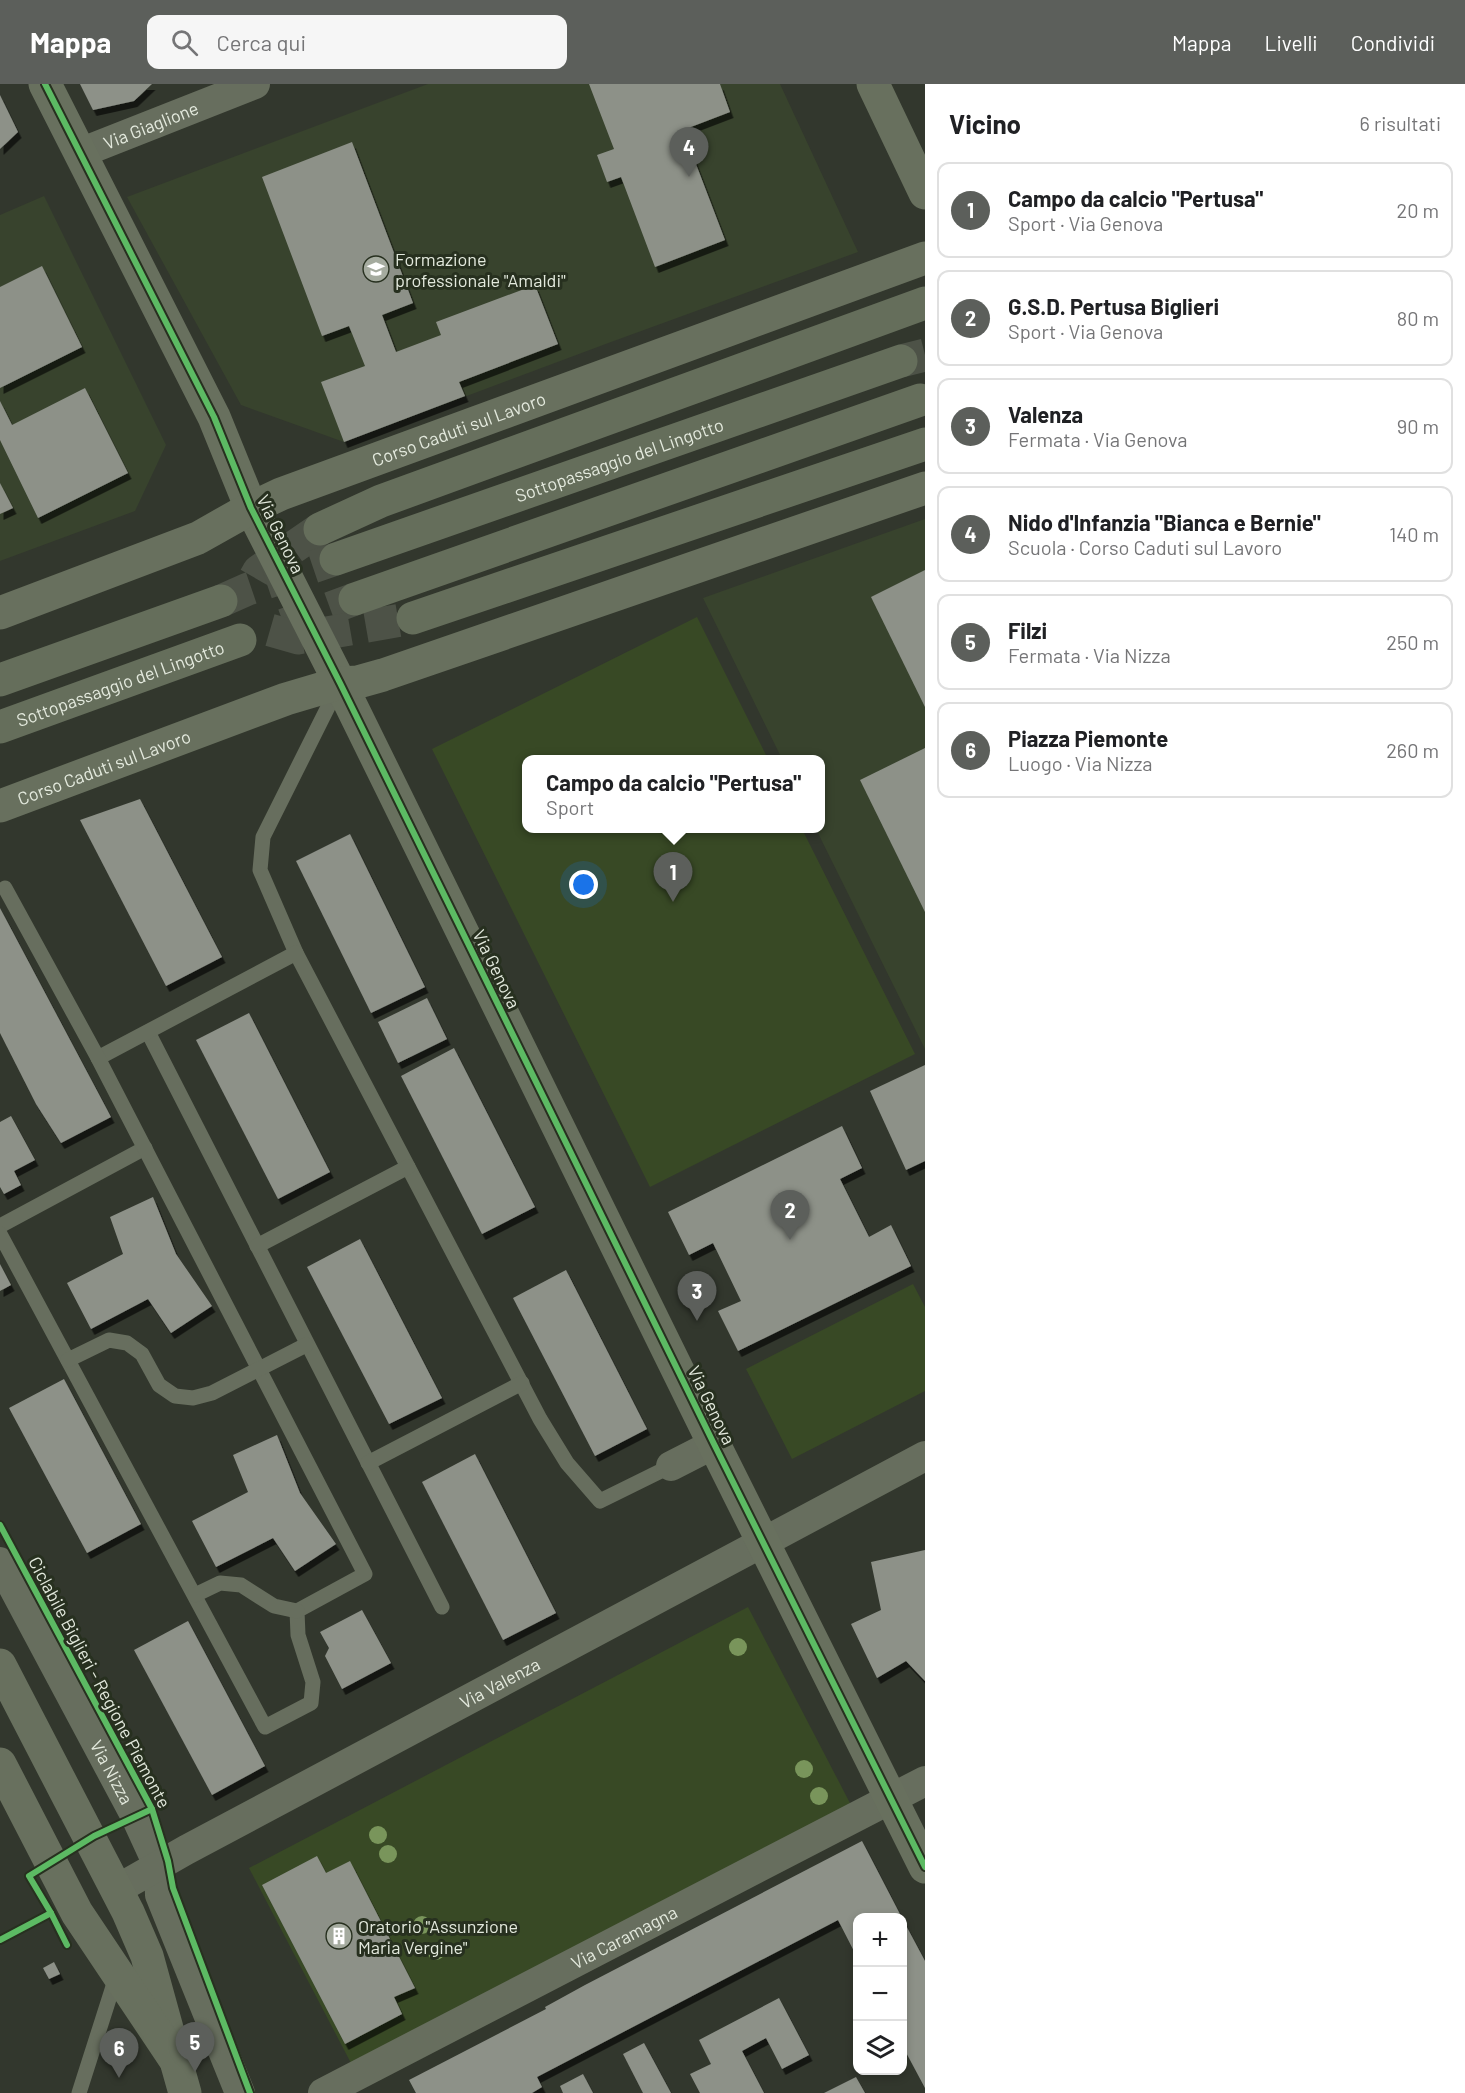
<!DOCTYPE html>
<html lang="it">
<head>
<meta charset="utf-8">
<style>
	:root { --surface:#fff; --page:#f6f6f6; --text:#202124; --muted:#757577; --line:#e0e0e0; --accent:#5c5f5b }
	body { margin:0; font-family:Barlow,sans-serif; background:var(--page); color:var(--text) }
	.controls { position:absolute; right:18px; bottom:18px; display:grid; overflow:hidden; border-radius:12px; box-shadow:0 3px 9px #0003 }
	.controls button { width:54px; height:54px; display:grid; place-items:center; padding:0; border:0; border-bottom:2px solid var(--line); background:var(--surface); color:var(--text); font:30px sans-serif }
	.you { position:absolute; left:584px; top:801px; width:21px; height:21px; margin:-15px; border:4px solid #fff; border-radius:50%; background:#1a73e8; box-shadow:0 0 0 9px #1a73e833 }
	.badge { display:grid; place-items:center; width:39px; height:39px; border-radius:50%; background:var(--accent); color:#fff; font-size:20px; font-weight:700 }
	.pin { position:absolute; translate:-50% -50px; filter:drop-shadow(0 2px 3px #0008) }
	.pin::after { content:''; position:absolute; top:32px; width:21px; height:18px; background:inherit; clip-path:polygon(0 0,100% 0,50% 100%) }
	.popup { position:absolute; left:522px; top:671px; width:303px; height:78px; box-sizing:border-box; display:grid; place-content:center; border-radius:12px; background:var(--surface); filter:drop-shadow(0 2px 4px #0005); font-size:20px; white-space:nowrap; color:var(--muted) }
	.popup b { font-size:22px; color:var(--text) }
	.popup::after { content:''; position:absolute; left:50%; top:100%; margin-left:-12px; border:12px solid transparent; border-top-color:var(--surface) }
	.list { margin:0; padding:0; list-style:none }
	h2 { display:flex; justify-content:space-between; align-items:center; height:78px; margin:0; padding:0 24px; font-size:26px }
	h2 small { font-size:20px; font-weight:400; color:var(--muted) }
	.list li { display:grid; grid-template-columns:39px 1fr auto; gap:18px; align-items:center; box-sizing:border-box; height:96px; margin:0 12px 12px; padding:0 12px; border:2px solid var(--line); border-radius:12px }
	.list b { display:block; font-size:22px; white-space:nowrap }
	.list p { margin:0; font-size:20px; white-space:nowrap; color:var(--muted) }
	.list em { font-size:20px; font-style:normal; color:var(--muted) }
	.icon { flex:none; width:33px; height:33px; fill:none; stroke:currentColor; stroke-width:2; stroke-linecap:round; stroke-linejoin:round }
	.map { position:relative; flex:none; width:925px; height:2009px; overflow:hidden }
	header { display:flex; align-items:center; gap:36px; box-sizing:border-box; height:84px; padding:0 30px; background:var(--accent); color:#fff }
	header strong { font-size:28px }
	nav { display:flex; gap:33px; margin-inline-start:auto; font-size:21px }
	.search { width:420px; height:54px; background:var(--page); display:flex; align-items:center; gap:15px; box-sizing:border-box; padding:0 21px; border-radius:12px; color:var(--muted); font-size:22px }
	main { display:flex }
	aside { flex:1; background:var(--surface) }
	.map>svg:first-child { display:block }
	.built { fill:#38432d }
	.green { fill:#384925 }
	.building { fill:#8d9188; filter:url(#shadow) }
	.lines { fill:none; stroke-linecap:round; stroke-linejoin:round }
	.primary-tunnel { stroke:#4d5247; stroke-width:33; stroke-dasharray:33 16; stroke-linecap:butt }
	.lane { stroke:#676e5e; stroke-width:15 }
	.street { stroke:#676e5e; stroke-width:30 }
	.secondary { stroke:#68705e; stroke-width:33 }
	.primary { stroke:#656e5b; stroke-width:33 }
	.cycleway-casing { stroke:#27301f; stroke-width:10 }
	.cycleway { stroke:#5cba63; stroke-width:6 }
	.tree { fill:#79955b }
	.labels { text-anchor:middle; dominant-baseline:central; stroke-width:6; stroke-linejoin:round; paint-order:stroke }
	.street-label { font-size:18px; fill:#e3e9dd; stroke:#27301f }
	.poi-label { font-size:18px; fill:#e3e9dd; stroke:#27301f; text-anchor:start }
</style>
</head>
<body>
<header>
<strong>Mappa</strong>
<div class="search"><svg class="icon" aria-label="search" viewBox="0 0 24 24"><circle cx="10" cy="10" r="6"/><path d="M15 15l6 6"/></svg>Cerca qui</div>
<nav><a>Mappa</a><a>Livelli</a><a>Condividi</a></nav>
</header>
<main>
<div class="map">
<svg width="925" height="2009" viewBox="0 0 925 2009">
	<defs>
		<filter id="shadow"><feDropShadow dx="3.5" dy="6" stdDeviation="0" flood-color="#0009"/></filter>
	</defs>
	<rect width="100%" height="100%" fill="#32372d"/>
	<g class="built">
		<polygon points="428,0 780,0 858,168 611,258 344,358 241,321 127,113"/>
		<polygon points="44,112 166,361 135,427 0,477 0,131"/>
		<polygon points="925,435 925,965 816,745 820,744 820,676 782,675 703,514"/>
	</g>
	<g class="green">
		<polygon points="697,533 768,675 526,676 526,744 802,745 915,970 650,1103 432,665"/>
		<polygon points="913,1200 925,1223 925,1307 792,1375 746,1285"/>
		<polygon points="748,1523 851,1721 353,1983 249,1784"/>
	</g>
	<g class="building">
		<polygon points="80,0 152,0 134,17 93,26"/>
		<polygon points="589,0 720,0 730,28 683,46 725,156 655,183 621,93 607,98 597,71 614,65"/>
		<polygon points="0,11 18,48 0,65"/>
		<polygon points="352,58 413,219 382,231 396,268 441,251 436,238 535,201 558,260 459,298 465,312 344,358 321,298 365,282 349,242 322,252 262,93"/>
		<polygon points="42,182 82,263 0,304 0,203"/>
		<polygon points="85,304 128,389 38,434 0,356 0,317 12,341"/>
		<polygon points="0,399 13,424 0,430"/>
		<polygon points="925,486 925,623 871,513"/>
		<polygon points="925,664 925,828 860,696"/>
		<polygon points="140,715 222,873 166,902 80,736"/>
		<polygon points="350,750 425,903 371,929 296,777"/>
		<polygon points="0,824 111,1033 61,1059 36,1020 0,949"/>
		<polygon points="427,914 447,955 398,979 378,938"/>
		<polygon points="249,929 330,1088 278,1115 196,956"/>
		<polygon points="454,964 535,1123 482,1150 401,992"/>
		<polygon points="925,981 925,1077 906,1086 870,1007"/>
		<polygon points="11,1032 35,1076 14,1087 21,1101 4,1110 0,1103 0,1038"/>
		<polygon points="842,1042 862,1084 840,1095 869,1153 891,1141 911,1182 738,1267 718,1227 741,1217 713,1159 689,1171 668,1128"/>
		<polygon points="153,1113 176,1170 212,1222 171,1249 148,1215 91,1245 67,1199 123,1170 110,1133"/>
		<polygon points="360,1155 442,1314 389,1340 307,1183"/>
		<polygon points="0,1180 11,1201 0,1207"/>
		<polygon points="566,1186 647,1345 595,1372 513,1214"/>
		<polygon points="64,1295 141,1440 87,1469 9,1324"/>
		<polygon points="277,1351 300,1409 336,1460 295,1487 273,1454 216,1483 192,1437 248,1408 233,1371"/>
		<polygon points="475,1370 556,1529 503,1556 422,1398"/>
		<polygon points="925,1466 925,1597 906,1577 877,1594 851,1540 881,1526 871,1478"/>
		<polygon points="362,1526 391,1579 342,1605 325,1572 329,1564 320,1548"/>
		<polygon points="188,1537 265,1682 212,1711 134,1566"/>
		<polygon points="862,1757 902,1834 858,1834 858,1875 838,1836 537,1993 542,2003 532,2009 416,2009 409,1996 546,1925 545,1923 585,1901"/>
		<polygon points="317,1772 326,1789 350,1777 415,1904 394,1913 402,1930 345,1960 262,1801"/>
		<polygon points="902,1834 925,1877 925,2004 902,1961"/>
		<polygon points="54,1878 60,1890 49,1895 43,1884"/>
		<polygon points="779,1914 809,1971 782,1985 766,1954 742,1967 764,2009 700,2009 690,1990 711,1980 699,1956"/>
		<polygon points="644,1959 671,2009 643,2009 623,1970"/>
		<polygon points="583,1990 593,2009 563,2009 560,2002"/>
		<polygon points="856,1993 865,2009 824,2009"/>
	</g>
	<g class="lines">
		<g class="primary-tunnel">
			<polyline points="901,277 925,271"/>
			<polyline points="255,494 259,487 320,445"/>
			<polyline points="221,517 248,505 336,475"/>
			<polyline points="284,541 355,515"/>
			<polyline points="270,546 298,554 413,534"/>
		</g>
		<g class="lane">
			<polyline points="296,869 260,786 263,753 339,601"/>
			<polyline points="148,948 442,1523"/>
			<polyline points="98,974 296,869 540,1335 567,1379 600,1417 671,1382"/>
			<polyline points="0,1142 145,1064"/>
			<polyline points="0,1150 265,1643 311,1619 313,1598 298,1551 297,1527 365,1490 98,974 5,804"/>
			<polyline points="257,1162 408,1083"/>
			<polyline points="68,1276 109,1256 127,1259 142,1270 159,1301 175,1312 193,1314 212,1309 306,1261"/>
			<polyline points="368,1379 522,1299"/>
			<polyline points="195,1511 220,1499 241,1501 274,1522 297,1527"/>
			<polyline points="79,2009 117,1890"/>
		</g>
		<g class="street">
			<path id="s1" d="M 80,69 L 255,0"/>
			<polyline points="671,1382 714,1360"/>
			<path id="s2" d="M 0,1478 L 136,1733 L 159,1783 L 160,1811 L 240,2009"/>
			<path id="s3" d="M 116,1806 L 186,1766 L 925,1372"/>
			<path id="s4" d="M 323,2009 L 925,1697"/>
		</g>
		<g class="secondary">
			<polyline points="45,0 214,333 251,424 340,599 714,1360 925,1783"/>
			<polyline points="873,0 925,109"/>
			<path id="s5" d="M 0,529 L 198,454 L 251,424 L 281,410 L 925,174"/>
			<path id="s6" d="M 0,722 L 286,615 L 340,599 L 358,598 L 383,591 L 925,404"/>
			<polyline points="0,1581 128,1828 147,1872 176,1977"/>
			<polyline points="0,1680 77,1829 176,1977 185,2009"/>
		</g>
		<g class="primary">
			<polyline points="320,445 381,417 925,219"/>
			<path id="s7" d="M 336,475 L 901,277"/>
			<polyline points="355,515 920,316"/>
			<polyline points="413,534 925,360"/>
			<polyline points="0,596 221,517"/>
			<path id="s8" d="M 0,643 L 240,556"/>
		</g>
		<defs>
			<g id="cycleway">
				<polyline points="45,0 214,333 251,424 340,599 714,1360 925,1783"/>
				<polyline points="0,1441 152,1725 168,1777 173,1804 250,2009"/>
				<polyline points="51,1829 29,1792 94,1752 152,1725"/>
				<polyline points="0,1856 51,1829 67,1861"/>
			</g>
		</defs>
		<use href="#cycleway" class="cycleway-casing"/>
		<use href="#cycleway" class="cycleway"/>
	</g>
	<g class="tree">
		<circle cx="738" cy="1563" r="9"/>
		<circle cx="804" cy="1685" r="9"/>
		<circle cx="819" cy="1712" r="9"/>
		<circle cx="378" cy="1751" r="9"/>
		<circle cx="388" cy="1770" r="9"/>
		<circle cx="422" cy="1841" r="9"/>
		<circle cx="436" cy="1867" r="9"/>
	</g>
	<defs>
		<symbol id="school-disc" viewBox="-11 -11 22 22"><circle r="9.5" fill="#a5ab9f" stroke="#27301f"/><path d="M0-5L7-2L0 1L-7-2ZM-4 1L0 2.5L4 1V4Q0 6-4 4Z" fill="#fff"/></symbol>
		<symbol id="building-disc" viewBox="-11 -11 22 22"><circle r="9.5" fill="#a5ab9f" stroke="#27301f"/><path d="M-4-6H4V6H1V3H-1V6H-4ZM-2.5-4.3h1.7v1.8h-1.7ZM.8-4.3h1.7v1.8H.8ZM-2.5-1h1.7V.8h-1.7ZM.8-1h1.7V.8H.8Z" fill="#fff"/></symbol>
	</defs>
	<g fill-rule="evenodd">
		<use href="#school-disc" x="361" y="170" width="30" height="30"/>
		<use href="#building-disc" x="324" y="1837" width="30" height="30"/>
	</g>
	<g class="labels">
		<g class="street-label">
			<text stroke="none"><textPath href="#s1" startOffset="76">Via Giaglione</textPath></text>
			<text stroke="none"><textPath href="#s5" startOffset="495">Corso Caduti sul Lavoro</textPath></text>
			<text stroke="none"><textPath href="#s7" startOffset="300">Sottopassaggio del Lingotto</textPath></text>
			<text transform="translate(281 450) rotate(64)">Via Genova</text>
			<text stroke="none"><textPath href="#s8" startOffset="128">Sottopassaggio del Lingotto</textPath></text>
			<text stroke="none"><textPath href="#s6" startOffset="111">Corso Caduti sul Lavoro</textPath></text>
			<text transform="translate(497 885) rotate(64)">Via Genova</text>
			<text transform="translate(712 1321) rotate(64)">Via Genova</text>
			<text transform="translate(100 1598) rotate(62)">Ciclabile Biglieri - Regione Piemonte</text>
			<text stroke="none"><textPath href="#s3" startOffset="436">Via Valenza</textPath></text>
			<text stroke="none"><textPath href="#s2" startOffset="238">Via Nizza</textPath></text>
			<text stroke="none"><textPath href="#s4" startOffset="339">Via Caramagna</textPath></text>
		</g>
		<g class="poi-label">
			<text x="395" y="175">Formazione<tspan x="395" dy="21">professionale "Amaldi"</tspan></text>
			<text x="358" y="1842">Oratorio "Assunzione<tspan x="358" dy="21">Maria Vergine"</tspan></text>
		</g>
	</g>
</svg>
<div class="controls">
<button>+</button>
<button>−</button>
<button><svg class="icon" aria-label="layers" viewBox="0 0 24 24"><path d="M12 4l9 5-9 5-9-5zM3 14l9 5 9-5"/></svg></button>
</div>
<div class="you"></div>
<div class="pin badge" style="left:673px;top:818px">1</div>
<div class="popup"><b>Campo da calcio &quot;Pertusa&quot;</b>Sport</div>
<div class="pin badge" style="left:790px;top:1156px">2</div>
<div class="pin badge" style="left:697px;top:1237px">3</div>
<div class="pin badge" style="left:689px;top:93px">4</div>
<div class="pin badge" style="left:195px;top:1988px">5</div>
<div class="pin badge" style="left:119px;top:1994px">6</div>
</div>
<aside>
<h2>Vicino<small>6 risultati</small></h2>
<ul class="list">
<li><span class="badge">1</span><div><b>Campo da calcio &quot;Pertusa&quot;</b><p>Sport · Via Genova</p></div><em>20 m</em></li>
<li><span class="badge">2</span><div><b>G.S.D. Pertusa Biglieri</b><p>Sport · Via Genova</p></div><em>80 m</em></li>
<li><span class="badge">3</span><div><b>Valenza</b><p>Fermata · Via Genova</p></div><em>90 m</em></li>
<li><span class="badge">4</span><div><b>Nido d'Infanzia &quot;Bianca e Bernie&quot;</b><p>Scuola · Corso Caduti sul Lavoro</p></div><em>140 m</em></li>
<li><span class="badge">5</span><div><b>Filzi</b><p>Fermata · Via Nizza</p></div><em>250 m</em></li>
<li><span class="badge">6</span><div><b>Piazza Piemonte</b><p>Luogo · Via Nizza</p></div><em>260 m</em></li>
</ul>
</aside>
</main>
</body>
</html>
